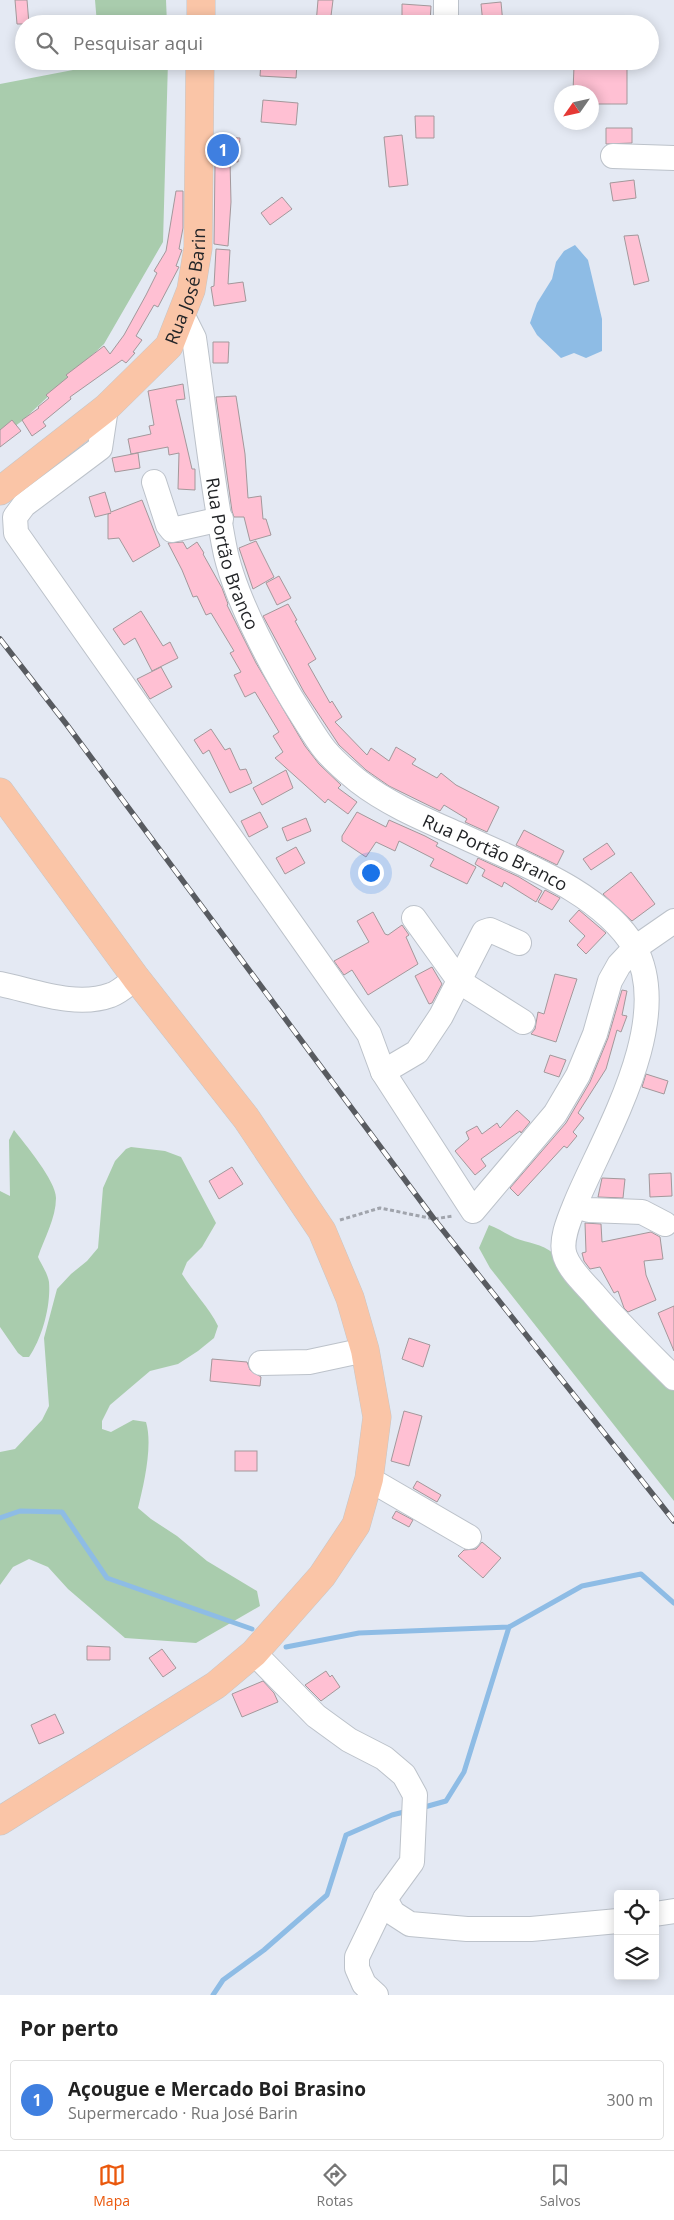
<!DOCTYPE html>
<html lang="pt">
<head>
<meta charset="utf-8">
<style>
	:root { --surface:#fff; --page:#f2f2f2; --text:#222; --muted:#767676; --line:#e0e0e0; --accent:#ea580c }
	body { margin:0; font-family:"Open Sans",sans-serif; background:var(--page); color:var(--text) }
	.controls { position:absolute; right:15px; bottom:15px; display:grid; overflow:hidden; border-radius:5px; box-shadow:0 2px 12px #0003 }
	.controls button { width:45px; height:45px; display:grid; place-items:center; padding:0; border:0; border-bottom:1px solid var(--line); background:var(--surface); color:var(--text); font:25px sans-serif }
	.compass { position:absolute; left:554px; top:85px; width:45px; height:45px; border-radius:50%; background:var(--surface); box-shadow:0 2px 12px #0003; rotate:236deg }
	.you { position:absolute; left:370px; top:872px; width:18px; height:18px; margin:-12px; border:4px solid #fff; border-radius:50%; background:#1a73e8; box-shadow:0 0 0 8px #1a73e833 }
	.badge { display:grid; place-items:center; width:32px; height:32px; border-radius:50%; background:var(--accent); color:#fff; font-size:16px; font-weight:700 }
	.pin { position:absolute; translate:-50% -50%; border:2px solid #fff; box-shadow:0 1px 5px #0006 }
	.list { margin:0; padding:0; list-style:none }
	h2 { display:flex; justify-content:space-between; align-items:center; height:65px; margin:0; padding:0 20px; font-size:21px }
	h2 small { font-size:16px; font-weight:400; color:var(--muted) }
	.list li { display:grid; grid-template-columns:32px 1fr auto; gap:15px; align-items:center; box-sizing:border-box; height:80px; margin:0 10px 10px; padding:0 10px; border:1px solid var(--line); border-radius:5px }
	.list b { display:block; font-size:19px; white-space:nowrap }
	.list p { margin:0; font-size:16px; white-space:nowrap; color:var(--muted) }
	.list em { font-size:16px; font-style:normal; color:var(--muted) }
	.icon { flex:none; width:28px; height:28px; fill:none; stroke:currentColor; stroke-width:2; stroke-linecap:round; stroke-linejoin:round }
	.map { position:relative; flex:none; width:674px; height:1995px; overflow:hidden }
	.search { position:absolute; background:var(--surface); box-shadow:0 2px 12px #0003; left:15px; right:15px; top:15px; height:55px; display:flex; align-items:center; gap:12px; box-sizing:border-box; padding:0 18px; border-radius:28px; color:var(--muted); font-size:19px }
	.sheet { height:155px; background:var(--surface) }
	nav { display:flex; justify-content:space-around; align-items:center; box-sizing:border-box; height:70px; border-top:1px solid var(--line); background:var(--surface); font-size:14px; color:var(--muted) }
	nav a { display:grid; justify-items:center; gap:2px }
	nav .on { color:var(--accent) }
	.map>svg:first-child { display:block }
	.green { fill:#a9ccad }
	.water { fill:#8ebce5 }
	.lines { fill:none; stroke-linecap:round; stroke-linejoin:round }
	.stream { stroke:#8ebce5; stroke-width:5 }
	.building { fill:#ffc0d3; stroke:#a3989b }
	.minor-casing { stroke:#bcc2ca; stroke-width:26 }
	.major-casing { stroke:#c6c6c7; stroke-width:29 }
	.path { stroke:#a0a4ac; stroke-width:3; stroke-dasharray:4 2.5; stroke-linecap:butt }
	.minor { stroke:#fff; stroke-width:24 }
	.major { stroke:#fac5a7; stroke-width:28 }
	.rail-casing { stroke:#585b60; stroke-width:5.5 }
	.rail { stroke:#fff; stroke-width:4; stroke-dasharray:11; stroke-linecap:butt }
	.labels { text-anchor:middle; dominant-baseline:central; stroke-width:4; stroke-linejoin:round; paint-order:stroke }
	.street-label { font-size:18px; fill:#222427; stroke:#fff }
</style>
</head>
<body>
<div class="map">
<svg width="674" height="1995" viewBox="0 0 674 1995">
	<rect width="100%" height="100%" fill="#e4e9f3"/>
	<g class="green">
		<polygon points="95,0 166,0 167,24 97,24"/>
		<polygon points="99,61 168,61 163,242 104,344 22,421 0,437 0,84 99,65"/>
		<path d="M 14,1130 C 25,1144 56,1181 56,1198 C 56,1218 44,1239 38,1257 C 41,1264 48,1274 49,1282 C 51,1306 42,1338 29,1357 L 23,1357 L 18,1353 L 0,1327 L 0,1191 L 10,1196 L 9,1140 Z"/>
		<path d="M 131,1147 L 165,1151 L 181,1157 L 216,1223 L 202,1247 L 187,1262 L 182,1274 C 193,1292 209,1307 218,1326 L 214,1338 L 198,1351 L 178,1364 L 150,1371 L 110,1405 L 102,1421 L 102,1429 L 111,1432 L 133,1420 L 146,1422 C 153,1445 144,1484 138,1508 L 151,1519 L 177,1536 L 207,1561 L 257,1591 L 260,1606 L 196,1643 L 125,1638 L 68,1589 L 48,1567 L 29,1559 L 13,1567 L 0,1585 L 0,1452 L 15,1449 L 42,1420 L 49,1406 L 44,1338 L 57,1289 L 71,1274 L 87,1261 L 98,1248 L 103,1188 L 115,1161 L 126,1149 Z"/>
		<path d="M 489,1225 C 498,1228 506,1234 515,1238 C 528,1243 542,1244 553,1253 L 674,1388 L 674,1501 L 490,1268 L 479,1248 Z"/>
	</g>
	<polygon class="water" points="575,245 588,260 602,319 602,351 586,358 574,353 561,358 537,335 530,323 537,303 552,279 556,262 564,251"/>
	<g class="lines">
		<g class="stream">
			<polyline points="0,1518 20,1511 62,1512 107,1578 252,1629"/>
			<polyline points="286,1647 359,1633 509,1627 582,1586 641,1574 674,1603"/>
			<polyline points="421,1808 446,1801 464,1772 509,1627"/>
			<polyline points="213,1995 223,1980 264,1950 327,1895 346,1835 392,1815 408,1811"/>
		</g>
	</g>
	<g class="building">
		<polygon points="15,0 27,0 29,24 17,24"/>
		<polygon points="318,0 333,0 330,24 316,24"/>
		<polygon points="501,2 503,24 483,24 481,4"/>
		<polygon points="402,4 431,6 430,22 402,20"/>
		<polygon points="261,62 297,64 296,78 260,76"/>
		<polygon points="574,66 627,67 627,104 592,104 592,92 573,92"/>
		<polygon points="263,100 298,103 296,125 261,122"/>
		<polygon points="415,116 434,116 434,138 416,138"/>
		<polygon points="606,128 632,128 632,143 606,144"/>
		<polygon points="402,135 408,185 389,187 384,137"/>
		<polygon points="218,137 240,138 238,162 230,161 231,202 228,246 214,244 215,164 217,164"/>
		<polygon points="634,180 636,198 613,201 610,183"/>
		<polygon points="176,191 183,191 183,228 179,249 182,250 176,266 179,267 158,307 154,305 136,336 142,340 133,352 135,353 126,363 122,360 70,397 71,399 43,422 46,426 32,436 22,420 39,408 38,407 49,398 46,395 68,377 66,375 104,346 110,354 124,335 146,295 157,273 154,271 166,251"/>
		<polygon points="282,197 292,209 270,225 261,213"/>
		<polygon points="638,235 649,281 634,285 624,236"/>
		<polygon points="216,249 230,250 228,284 243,282 246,301 214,306 211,287 214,286"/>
		<polygon points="213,342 229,342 228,363 213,363"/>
		<polygon points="183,384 185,399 176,400 192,469 195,469 195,490 178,489 179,453 169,455 168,447 131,454 128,439 151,434 149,426 154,425 148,391"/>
		<polygon points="236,396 245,454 248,498 261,496 263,519 266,519 271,535 250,541 244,517 234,517 232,511 216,397"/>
		<polygon points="12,420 21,431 0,447 0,430"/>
		<polygon points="138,453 140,468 115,472 112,458"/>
		<polygon points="105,492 111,512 142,500 160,546 133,562 119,538 108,539 108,514 111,513 95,517 89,497"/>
		<polygon points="256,541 274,577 253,589 239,548"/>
		<polygon points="183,542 187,549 197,542 204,553 203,554 222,588 228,604 227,605 256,663 305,746 319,764 341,785 338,788 357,802 348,814 328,799 325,803 275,758 283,752 273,736 279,732 255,692 245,697 234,675 241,672 230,653 234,651 211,613 206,615 197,596 193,597 182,570 168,543"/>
		<polygon points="279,576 291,598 277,605 266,583"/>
		<polygon points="288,604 297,620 295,621 316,659 308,664 330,703 332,701 342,717 335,722 367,755 371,748 389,761 396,747 416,759 412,764 437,778 441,773 456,785 499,807 487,832 465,822 467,819 444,805 440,811 389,786 366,770 339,745 304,692 263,616"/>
		<polygon points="141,611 163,646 170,642 178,658 152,671 135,638 124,645 113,629"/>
		<polygon points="161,667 172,687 150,699 137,679"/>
		<polygon points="211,729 225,750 230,748 240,770 246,769 252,783 230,793 209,750 203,754 194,740"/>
		<polygon points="286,770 293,788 262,805 253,788"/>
		<polygon points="260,812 268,827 249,837 241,821"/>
		<polygon points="357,812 386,827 389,820 425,836 438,843 436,846 476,867 467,884 430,866 434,859 399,841 395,851 376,842 366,857 342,841 342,836"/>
		<polygon points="306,818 311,831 287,841 282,828"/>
		<polygon points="524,830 564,851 557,865 516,845"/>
		<polygon points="607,843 615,854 591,870 583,859"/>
		<polygon points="296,847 305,863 285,874 276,858"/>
		<polygon points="478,858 519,877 542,891 536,902 504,882 502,887 482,876 485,870 475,864"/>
		<polygon points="631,872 655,904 632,921 603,894"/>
		<polygon points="545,890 560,898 552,910 538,902"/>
		<polygon points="579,910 606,933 586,954 577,945 585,936 569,921"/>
		<polygon points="373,912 385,934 388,935 402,925 409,935 406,937 418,964 368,995 352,970 344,975 334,961 369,942 357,921"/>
		<polygon points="432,967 442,984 432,1003 429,1004 415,976"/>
		<polygon points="555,974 577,979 556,1042 531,1034 535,1029 538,1012 544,1014"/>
		<polygon points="622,990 627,991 622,1015 627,1016 621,1032 617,1030 606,1069 578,1113 584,1118 573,1132 577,1136 567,1148 564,1146 518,1196 510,1188 566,1123 590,1082 608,1038"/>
		<polygon points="550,1055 566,1060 559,1077 544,1072"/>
		<polygon points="646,1074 668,1081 664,1094 642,1087"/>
		<polygon points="517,1110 530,1122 521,1133 520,1131 481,1159 486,1166 475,1175 455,1151 469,1139 466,1132 477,1126 482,1134 497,1123 500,1128"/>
		<polygon points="232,1167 243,1184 219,1199 209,1181"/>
		<polygon points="671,1173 672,1196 650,1197 649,1174"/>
		<polygon points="602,1178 625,1179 623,1198 598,1197"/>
		<polygon points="585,1223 601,1224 602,1242 651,1232 660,1237 663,1259 644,1261 646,1275 656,1300 628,1312 624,1308 618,1291 614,1293 600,1267 590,1269 584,1261 582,1253 586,1252"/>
		<polygon points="674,1306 674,1351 658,1313"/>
		<polygon points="409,1338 430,1345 423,1367 402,1359"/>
		<polygon points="212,1359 247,1362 250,1370 261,1377 260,1386 210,1381"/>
		<polygon points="404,1411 422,1416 409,1466 391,1461"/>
		<rect x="235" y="1451" width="22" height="20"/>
		<polygon points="417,1481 441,1495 437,1502 413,1488"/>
		<polygon points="396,1511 413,1520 409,1527 392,1518"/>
		<polygon points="482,1542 501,1558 483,1578 458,1556 464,1550 476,1549"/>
		<polygon points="87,1646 110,1647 110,1660 87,1660"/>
		<polygon points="162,1649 176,1668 163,1677 149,1658"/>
		<polygon points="326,1671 330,1677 332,1675 340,1687 321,1701 305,1685"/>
		<polygon points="263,1681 274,1693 278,1702 242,1717 232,1694"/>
		<polygon points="55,1714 64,1733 39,1744 31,1725"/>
	</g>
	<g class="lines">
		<defs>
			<g id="minor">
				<polyline points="446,24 446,0"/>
				<polyline points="613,156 674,158"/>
				<path id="s1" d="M 183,316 L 194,338 C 204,407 211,477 224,545 C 233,596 275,673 303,717 C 310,728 317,740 325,750 C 334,761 347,772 358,781 C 389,805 426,820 462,836 C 520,863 601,891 635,948 C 674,1021 606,1132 577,1200 C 571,1215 559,1240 565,1256 C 570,1270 583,1282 593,1293 C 618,1323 646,1350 674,1378"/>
				<polyline points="106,408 100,448 24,505 15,517 16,533 369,1034 383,1072 473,1211 555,1114 578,1075 595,1034 610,981 619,965 635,948 674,921"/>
				<polyline points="154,482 168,525 172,530 221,519"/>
				<polyline points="414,918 460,982 523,1022"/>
				<path d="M 0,984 C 34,991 76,1008 111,995 C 120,992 129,983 136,978"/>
				<polyline points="383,1072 417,1052 441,1016 484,932 490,930 519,943"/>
				<polyline points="575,1206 589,1210 642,1212 665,1224"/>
				<polyline points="261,1363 309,1362 365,1350"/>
				<polyline points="369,1479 469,1537"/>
				<polyline points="254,1653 316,1716 349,1740 384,1758 404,1775 415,1795 412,1862 385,1899 357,1957 357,1968 364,1984 376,1995"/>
				<polyline points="385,1899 393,1913 410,1924 467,1929 531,1929 618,1921"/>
				<polyline points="655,1914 674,1911"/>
			</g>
			<g id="major">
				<polyline points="201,24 201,0"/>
				<path id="s2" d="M 0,491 L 106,408 L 169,346 L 191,290 L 198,248 L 200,61"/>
				<polyline points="0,792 136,978 246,1118 322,1231 350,1298 365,1350 377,1417 369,1479 356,1525 322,1576 254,1653 216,1685 0,1821"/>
			</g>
		</defs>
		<use href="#minor" class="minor-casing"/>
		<use href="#major" class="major-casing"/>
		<polyline class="path" points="340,1220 380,1208 434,1219 453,1216"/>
		<use href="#minor" class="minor"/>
		<use href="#major" class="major"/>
		<defs>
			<polyline id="rail" points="0,639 67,725 434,1219 674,1521"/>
		</defs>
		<use href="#rail" class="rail-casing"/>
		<use href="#rail" class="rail"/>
	</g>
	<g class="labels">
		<g class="street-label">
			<text stroke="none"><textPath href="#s2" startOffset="286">Rua José Barin</textPath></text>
			<text stroke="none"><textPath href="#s1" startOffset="244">Rua Portão Branco</textPath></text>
			<text stroke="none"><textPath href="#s1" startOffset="664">Rua Portão Branco</textPath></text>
		</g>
	</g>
</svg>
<div class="controls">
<button><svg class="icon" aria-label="locate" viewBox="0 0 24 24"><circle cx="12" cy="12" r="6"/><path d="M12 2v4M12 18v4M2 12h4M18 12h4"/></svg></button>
<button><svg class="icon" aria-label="layers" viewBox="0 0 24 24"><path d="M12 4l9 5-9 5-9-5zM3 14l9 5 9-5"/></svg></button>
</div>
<svg class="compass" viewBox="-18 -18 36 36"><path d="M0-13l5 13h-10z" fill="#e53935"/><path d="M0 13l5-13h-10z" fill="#767676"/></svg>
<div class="you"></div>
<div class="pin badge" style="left:223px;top:150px;background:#3f7fe0">1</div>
<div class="search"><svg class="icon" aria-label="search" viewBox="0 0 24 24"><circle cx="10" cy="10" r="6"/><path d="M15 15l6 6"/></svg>Pesquisar aqui</div>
</div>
<section class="sheet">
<h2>Por perto<small></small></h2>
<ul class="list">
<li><span class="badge" style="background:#3f7fe0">1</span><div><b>Açougue e Mercado Boi Brasino</b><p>Supermercado · Rua José Barin</p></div><em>300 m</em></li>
</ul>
</section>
<nav>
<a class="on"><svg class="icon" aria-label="map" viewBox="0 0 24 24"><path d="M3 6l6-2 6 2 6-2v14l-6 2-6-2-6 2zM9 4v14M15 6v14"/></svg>Mapa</a>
<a><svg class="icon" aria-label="directions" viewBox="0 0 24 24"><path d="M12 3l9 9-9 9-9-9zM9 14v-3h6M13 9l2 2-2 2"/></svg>Rotas</a>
<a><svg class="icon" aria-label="saved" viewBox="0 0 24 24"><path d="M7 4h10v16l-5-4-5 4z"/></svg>Salvos</a>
</nav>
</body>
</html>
